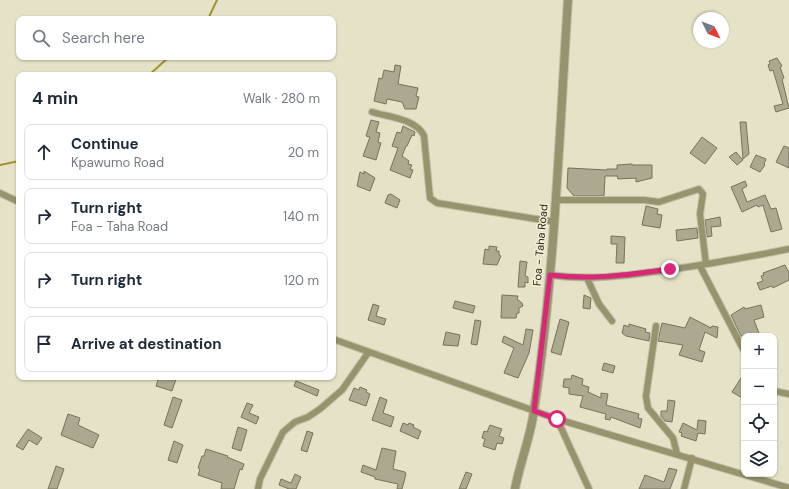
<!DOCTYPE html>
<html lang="en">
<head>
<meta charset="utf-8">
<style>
	:root { --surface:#fff; --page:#f2f2f3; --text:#1f2937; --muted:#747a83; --line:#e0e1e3 }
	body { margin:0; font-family:"DM Sans",sans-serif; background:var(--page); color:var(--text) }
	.controls { position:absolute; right:12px; bottom:12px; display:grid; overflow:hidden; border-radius:8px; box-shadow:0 1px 3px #0004 }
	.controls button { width:36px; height:36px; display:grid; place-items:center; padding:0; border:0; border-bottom:1px solid var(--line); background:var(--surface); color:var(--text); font:20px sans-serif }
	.compass { position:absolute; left:693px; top:12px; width:36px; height:36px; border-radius:50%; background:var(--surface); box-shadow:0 1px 3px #0004; rotate:132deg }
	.stop { position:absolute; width:12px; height:12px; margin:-9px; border:3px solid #db2777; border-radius:50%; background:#fff }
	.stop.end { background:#db2777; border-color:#fff; box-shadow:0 1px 4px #0008 }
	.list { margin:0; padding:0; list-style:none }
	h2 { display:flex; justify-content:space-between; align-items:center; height:52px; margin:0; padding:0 16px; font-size:17px }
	h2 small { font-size:13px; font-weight:400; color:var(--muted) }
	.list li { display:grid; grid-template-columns:26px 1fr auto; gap:12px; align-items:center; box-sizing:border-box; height:56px; margin:0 8px 8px; padding:0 8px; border:1px solid var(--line); border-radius:8px }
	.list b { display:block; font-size:15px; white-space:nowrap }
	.list p { margin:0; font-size:13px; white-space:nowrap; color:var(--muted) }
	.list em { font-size:13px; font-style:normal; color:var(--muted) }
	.icon { flex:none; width:22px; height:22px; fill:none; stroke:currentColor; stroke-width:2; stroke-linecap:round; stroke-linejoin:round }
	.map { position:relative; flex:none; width:789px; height:489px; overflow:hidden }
	.search { position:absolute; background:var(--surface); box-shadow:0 1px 3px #0004; left:16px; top:16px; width:320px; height:44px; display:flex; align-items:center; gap:10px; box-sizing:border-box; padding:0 14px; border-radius:8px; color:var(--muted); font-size:15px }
	.panel { position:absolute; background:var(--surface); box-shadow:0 1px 3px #0004; left:16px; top:72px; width:320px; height:308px; border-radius:8px }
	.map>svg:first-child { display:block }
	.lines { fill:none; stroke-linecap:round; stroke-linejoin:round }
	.stream { stroke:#a09330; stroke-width:2 }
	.building { fill:#aca990; stroke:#75735b }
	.minor-casing { stroke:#c1bea6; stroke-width:8 }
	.tertiary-casing { stroke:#c1bea6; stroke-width:10 }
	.minor { stroke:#97936d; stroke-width:6 }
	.tertiary { stroke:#97936d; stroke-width:8 }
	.route { stroke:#db2777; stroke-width:5 }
	.labels { text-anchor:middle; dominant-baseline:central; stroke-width:3; stroke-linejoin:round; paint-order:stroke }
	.street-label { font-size:11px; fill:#1c1b12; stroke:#f2efd4 }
</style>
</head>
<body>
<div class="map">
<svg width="789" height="489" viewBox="0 0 789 489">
	<rect width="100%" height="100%" fill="#e5e2c7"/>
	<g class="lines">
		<g class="stream">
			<polyline points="208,19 217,0"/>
			<polyline points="149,75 169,57"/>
			<polyline points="0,165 19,161"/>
		</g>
	</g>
	<g class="building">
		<polygon points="777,58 782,66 780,67 784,78 782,79 789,108 776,112 774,106 783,104 773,70 770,71 768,65 770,64 769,61"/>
		<polygon points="395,65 401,66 398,84 418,88 416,96 419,97 416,109 405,109 402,102 387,99 386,104 374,101 379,78 382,79 384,70 394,72"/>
		<polygon points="371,120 379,122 376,132 380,133 378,142 381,143 376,160 363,156 370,137 366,136"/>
		<polygon points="740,122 746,122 749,154 743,159"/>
		<polygon points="403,126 415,132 414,136 412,135 407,146 406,146 402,156 409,161 408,164 412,165 410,169 413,170 410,178 390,170 398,148 392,146 397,132 401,133"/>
		<polygon points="702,137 717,148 705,164 690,153"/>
		<polygon points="784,146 789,148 789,168 776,162"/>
		<polygon points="736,152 743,160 737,165 729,157"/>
		<polygon points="756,155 766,159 764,164 765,165 760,172 750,167"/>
		<polygon points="632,164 632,165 652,165 652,178 636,182 636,178 618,179 617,176 605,176 604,196 574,196 567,188 568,168 607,170 607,169 617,169 617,165"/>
		<polygon points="364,171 375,178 370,191 357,186 360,172 364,174"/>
		<polygon points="745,181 747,186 742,189 747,202 765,195 771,209 776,208 782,229 771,232 763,205 758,207 757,205 742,212 731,187"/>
		<polygon points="391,194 400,200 397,208 385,203 388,195"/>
		<polygon points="646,206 658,209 657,214 662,215 660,228 642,225"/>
		<polygon points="720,217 721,226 711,227 712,236 707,237 705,220"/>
		<polygon points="697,228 698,238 677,241 676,230"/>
		<polygon points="611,236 625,237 624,263 616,263 617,244 611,244"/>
		<polygon points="489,246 497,247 496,251 499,251 499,255 501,256 497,265 483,264 485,249 489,250"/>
		<polygon points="520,261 527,262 525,276 528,277 528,283 525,282 525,287 518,287"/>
		<polygon points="785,265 789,273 789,280 773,288 772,286 760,290 757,283 763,281 761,276 764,275 763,273"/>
		<polygon points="502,295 518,296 517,299 522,303 523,306 519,308 519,313 517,313 516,318 501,318"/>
		<polygon points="584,295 591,298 590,309 583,308"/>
		<polygon points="455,301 475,306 473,313 453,308"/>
		<polygon points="373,304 379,306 376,316 386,319 384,325 368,320"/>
		<polygon points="761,305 764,317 754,320 760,336 741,336 731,315 744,307 745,309"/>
		<polygon points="690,317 711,328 712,326 718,327 717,338 705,332 699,350 705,352 702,362 679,355 683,345 658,341 662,323 685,328"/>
		<polygon points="560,319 569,322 561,355 551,352"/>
		<polygon points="475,320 481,321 477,345 471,344"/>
		<polygon points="629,324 646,329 645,332 650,333 649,341 626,336 622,333 624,325 629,327"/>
		<polygon points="526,329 533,330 529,353 518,378 504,373 514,348 502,342 504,336 523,345"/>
		<polygon points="446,332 460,335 458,346 443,345"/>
		<polygon points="604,363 615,366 613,373 602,370"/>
		<polygon points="572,375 583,379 582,385 589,387 588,392 601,398 601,393 608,394 606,405 639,414 638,418 642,419 640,428 611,417 610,420 605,419 606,414 580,407 583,396 569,394 569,388 563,387 564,379 571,379"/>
		<polygon points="159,377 169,380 169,378 176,379 172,391 156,386"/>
		<polygon points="741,378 744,380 744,399 732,392"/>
		<polygon points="296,381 319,390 317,396 294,386"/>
		<polygon points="360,387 367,390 366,392 370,394 366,406 349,400 354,388 359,390"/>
		<polygon points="173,397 182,400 172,428 164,425"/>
		<polygon points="380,397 387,400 383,413 394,417 391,427 372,420"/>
		<polygon points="668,400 675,401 672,422 665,421 661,416 661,411 667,411"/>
		<polygon points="247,403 253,405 249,413 259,417 256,424 241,417"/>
		<polygon points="68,414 80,418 78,425 99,435 93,448 61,435"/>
		<polygon points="698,420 706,421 705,434 698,433 696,441 681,436 682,433 679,432 683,423 697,430"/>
		<polygon points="403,423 408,425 409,423 414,425 413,427 421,431 418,439 400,431"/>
		<polygon points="490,425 502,429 499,436 504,438 502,444 497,443 495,450 483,446 485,439 482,438 484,431 487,432"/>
		<polygon points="238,427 247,430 241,451 232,448"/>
		<polygon points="28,429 42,438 37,445 29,440 23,450 16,446"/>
		<polygon points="307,431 313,433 307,452 301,450"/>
		<polygon points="174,441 183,445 177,463 168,460"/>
		<polygon points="382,448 396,451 393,469 405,472 406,474 402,489 397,489 398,484 375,479 375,477 361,472 363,465 376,470"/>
		<polygon points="206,449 228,456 227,457 244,464 242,470 240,469 234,489 221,489 222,483 198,475 200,469 198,468 202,456 204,456"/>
		<polygon points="56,466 64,469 57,489 48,489"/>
		<polygon points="669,468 677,470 670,489 639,489 645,475 664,482"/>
		<polygon points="466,472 472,474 466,489 459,489"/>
		<polygon points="295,474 301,477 296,489 289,489 279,485 281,479 291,483"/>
	</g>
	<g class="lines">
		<defs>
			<g id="minor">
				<path d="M 372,112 C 388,117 417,119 424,136 L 430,198 L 437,203 L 555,222"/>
				<polyline points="0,193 19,202"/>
				<polyline points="555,200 644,200 659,202 699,189 703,194 700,214 706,264"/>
				<polyline points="700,266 744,351"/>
				<path d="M 550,275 C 590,281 628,275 668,270 C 709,264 749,257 789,249"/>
				<polyline points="587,278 599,304 612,321"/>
				<polyline points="656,326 646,396 648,408 673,438 677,454"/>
				<polyline points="333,339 557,419 589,489"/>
				<polyline points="774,391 789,394"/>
				<polyline points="557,419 789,488"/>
				<polyline points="258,489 260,479 283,432 295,422 308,417 320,409 342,390 368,353"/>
				<polyline points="684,489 692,458"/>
			</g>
			<path id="tertiary" d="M 515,489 C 520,462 531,436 534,410 C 555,274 559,137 568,0"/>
		</defs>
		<use href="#minor" class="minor-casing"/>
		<use href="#tertiary" class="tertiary-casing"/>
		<use href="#minor" class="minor"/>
		<use href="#tertiary" class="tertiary"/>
	</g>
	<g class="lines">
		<path class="route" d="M 557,419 L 534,411 L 550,275 C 590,280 629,275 670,269"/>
	</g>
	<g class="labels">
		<g class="street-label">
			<text transform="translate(540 245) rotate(-85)">Foa - Taha Road</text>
		</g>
	</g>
</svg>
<div class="controls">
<button>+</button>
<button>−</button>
<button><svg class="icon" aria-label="locate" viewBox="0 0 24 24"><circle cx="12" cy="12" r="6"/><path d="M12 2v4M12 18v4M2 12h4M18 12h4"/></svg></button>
<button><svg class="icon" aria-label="layers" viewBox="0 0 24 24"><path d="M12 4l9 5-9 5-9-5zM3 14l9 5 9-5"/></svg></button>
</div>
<svg class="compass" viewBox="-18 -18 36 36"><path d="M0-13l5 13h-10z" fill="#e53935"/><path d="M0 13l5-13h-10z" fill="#747a83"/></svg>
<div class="stop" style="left:557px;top:419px"></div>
<div class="stop end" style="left:670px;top:269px"></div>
<div class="search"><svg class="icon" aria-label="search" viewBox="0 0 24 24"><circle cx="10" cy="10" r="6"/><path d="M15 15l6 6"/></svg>Search here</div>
<section class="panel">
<h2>4 min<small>Walk · 280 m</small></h2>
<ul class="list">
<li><svg class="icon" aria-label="ahead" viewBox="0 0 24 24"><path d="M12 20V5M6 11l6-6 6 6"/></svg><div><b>Continue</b><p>Kpawumo Road</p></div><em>20 m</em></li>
<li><svg class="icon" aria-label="right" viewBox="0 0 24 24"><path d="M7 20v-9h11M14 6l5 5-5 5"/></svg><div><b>Turn right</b><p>Foa - Taha Road</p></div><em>140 m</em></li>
<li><svg class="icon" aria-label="right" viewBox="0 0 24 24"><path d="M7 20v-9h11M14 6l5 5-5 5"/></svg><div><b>Turn right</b></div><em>120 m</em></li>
<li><svg class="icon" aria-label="arrive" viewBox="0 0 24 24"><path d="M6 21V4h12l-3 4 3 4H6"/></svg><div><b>Arrive at destination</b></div></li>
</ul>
</section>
</div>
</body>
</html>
